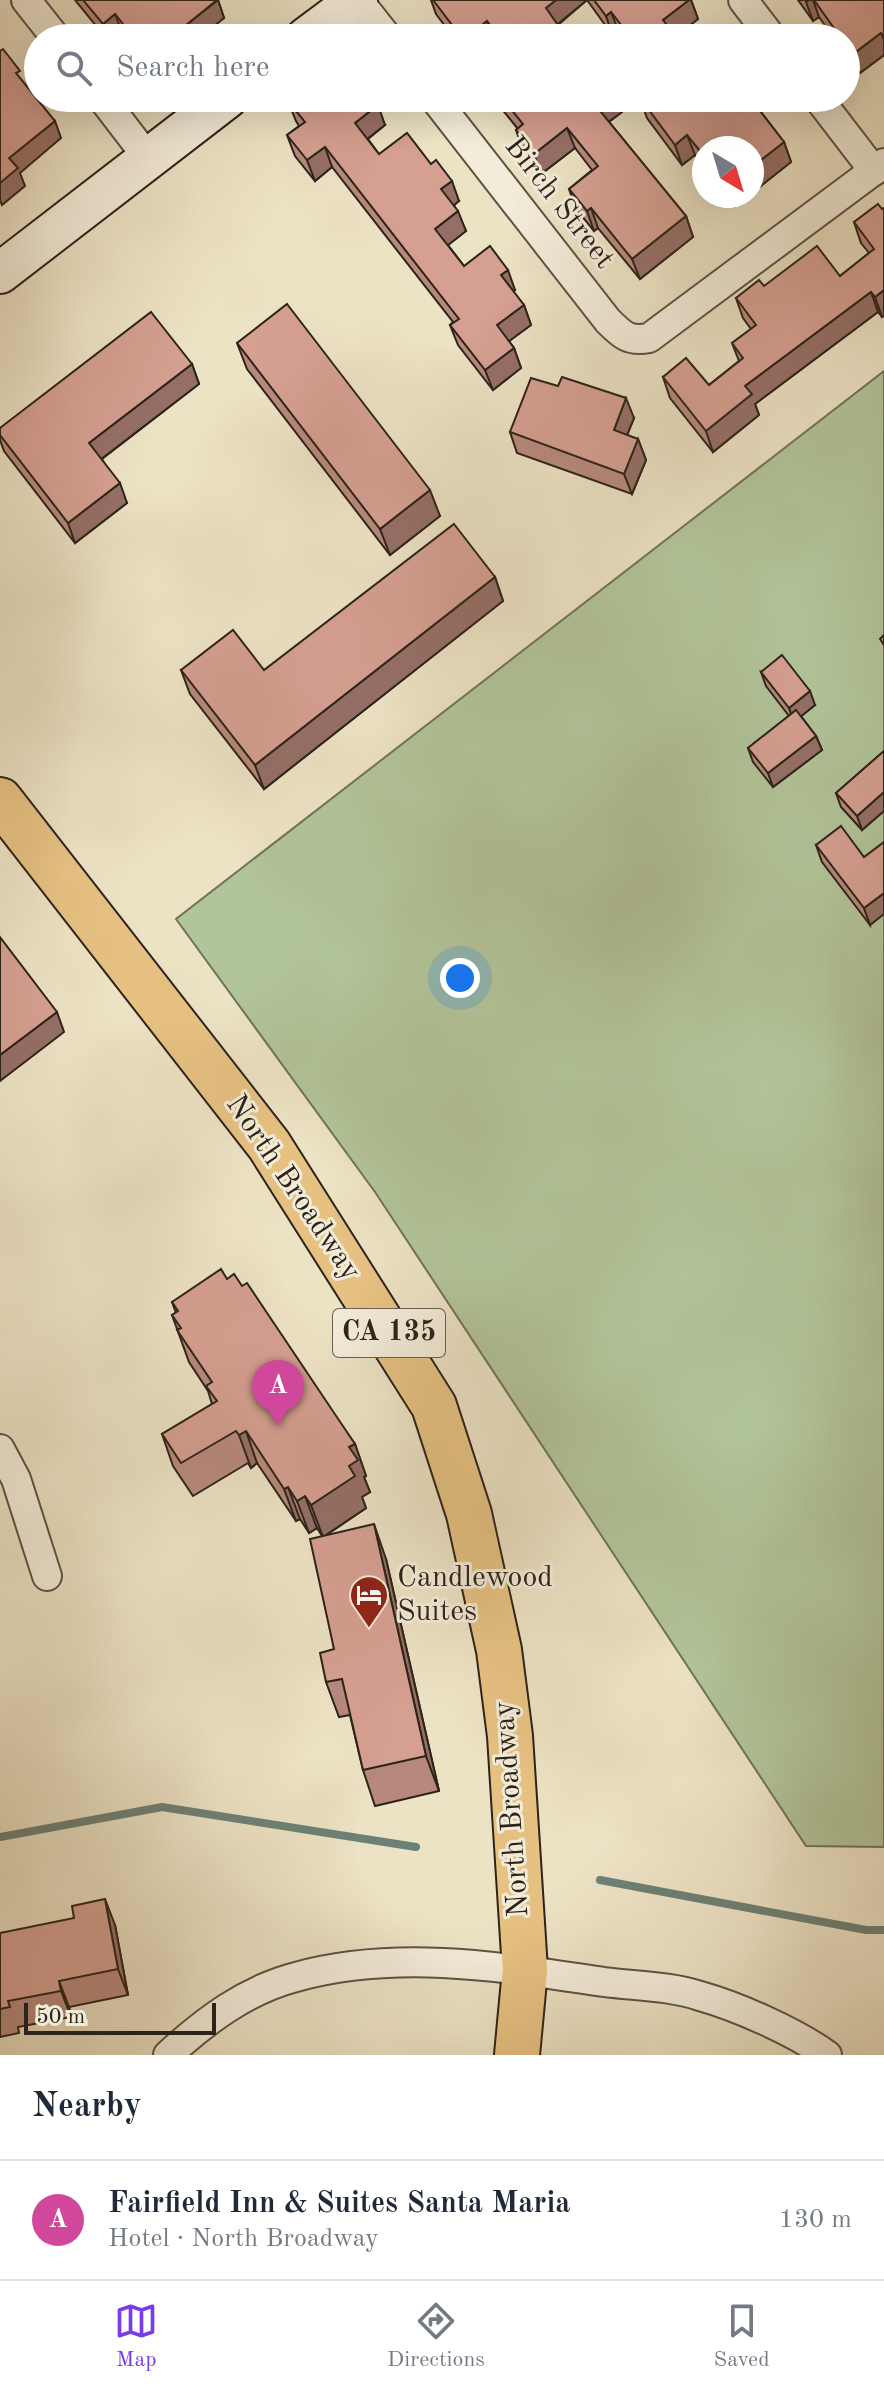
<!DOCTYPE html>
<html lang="en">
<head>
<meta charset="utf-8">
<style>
	:root { --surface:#fff; --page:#f6f6f7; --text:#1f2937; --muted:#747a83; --line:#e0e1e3; --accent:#7c3aed }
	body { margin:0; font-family:"Old Standard TT",serif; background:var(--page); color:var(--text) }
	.compass { position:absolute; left:692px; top:136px; width:72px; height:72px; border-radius:50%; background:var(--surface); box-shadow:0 8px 32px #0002; rotate:142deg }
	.scale { position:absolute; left:24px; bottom:20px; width:192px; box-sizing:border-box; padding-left:8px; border:4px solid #2c2319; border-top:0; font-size:22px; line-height:28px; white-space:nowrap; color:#2c2319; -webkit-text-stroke:6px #f3ecd9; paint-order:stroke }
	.you { position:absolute; left:460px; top:978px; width:28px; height:28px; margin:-20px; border:6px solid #fff; border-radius:50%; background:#1a73e8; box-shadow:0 0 0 12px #1a73e833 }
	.badge { display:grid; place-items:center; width:52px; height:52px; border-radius:50%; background:var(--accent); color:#fff; font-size:26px; font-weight:700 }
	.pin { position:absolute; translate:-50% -66px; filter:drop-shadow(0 2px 4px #0008) }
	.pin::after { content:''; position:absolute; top:42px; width:28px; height:24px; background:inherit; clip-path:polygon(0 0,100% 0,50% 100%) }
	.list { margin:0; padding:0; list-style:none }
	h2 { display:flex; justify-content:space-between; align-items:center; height:104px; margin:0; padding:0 32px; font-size:34px }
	h2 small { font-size:26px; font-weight:400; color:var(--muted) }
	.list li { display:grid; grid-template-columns:52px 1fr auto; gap:24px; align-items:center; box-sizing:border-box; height:120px; padding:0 32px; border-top:2px solid var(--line) }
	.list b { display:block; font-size:30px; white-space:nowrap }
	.list p { margin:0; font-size:26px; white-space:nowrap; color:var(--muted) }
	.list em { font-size:26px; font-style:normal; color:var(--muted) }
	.icon { flex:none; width:44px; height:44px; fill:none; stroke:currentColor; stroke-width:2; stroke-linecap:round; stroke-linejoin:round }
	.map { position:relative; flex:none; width:884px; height:2055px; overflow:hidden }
	.search { position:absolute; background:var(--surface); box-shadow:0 8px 32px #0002; left:24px; right:24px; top:24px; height:88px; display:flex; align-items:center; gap:20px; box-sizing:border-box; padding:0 28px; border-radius:44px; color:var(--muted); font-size:30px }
	.sheet { height:224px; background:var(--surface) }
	nav { display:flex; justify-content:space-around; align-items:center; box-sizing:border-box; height:112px; border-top:2px solid var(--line); background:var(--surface); font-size:22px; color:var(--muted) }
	nav a { display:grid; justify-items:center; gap:4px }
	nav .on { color:var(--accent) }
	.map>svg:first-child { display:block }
	.green { fill:#b2c499; stroke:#6f7459; stroke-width:2 }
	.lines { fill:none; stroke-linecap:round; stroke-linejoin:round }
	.stream { stroke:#6d8076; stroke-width:8 }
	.street-casing { stroke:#5c5344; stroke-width:32 }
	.secondary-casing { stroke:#2c2319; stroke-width:44 }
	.primary-casing { stroke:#2c2319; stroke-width:48 }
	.street { stroke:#f3ecd9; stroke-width:28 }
	.secondary { stroke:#f3ecd9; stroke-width:40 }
	.primary { stroke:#e6c182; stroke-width:44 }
	.wall { fill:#b7897d; stroke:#2c2319; stroke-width:2 }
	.shaded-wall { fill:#956f66; stroke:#2c2319; stroke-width:2 }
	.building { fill:#d59f91; stroke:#2c2319; stroke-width:2 }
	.labels { text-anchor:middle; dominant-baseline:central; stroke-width:6; stroke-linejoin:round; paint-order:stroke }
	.shield { fill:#f3ecd9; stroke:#685f53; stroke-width:2 }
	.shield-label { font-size:28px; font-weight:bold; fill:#2c2319 }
	.street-label { font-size:30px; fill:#2c2319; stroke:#f3ecd9 }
	.poi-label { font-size:30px; fill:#2c2319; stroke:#f3ecd9; text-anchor:start }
</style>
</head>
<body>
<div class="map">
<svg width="884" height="2055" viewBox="0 0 884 2055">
	<rect width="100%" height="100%" fill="#ece2c4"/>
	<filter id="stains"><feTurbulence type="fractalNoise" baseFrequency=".0025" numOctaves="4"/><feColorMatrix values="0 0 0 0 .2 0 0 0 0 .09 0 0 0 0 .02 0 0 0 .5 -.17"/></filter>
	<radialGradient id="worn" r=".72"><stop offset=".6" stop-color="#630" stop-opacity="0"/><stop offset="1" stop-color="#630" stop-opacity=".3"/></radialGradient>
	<polygon class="green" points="884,371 884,1847 806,1846 375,1192 176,919"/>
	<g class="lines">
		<g class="stream">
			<polyline points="0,1837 162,1807 416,1847"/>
			<polyline points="600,1880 866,1930 884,1930"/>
		</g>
		<defs>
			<g id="street">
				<polyline points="26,0 56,38"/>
				<polyline points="358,0 388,38"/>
				<polyline points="743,0 772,38"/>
				<polyline points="102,98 148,158"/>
				<path d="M 434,98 L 608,321 C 622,335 629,342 649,338 L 884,163"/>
				<polyline points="818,98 874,171"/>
				<polyline points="0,1449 16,1479 47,1576"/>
				<path d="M 168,2055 C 205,2021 246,1990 296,1977 C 397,1949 503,1967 604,1982 C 635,1986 671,1986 700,1996 C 739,2007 795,2032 827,2055"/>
			</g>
			<g id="secondary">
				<polyline points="306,38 357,0"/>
				<polyline points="0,273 227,98"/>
			</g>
			<polyline id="primary" points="0,800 269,1145 434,1406 469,1514 499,1650 510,1736 525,1970 517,2055"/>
		</defs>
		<use href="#street" class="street-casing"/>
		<use href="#secondary" class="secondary-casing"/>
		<use href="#primary" class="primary-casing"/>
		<use href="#street" class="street"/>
		<use href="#secondary" class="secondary"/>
		<use href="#primary" class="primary"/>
	</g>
	<g class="wall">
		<polygon points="75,0 218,0 224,18 199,38 126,38 122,32 114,38 106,38"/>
		<polygon points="431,0 691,0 698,19 676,36 677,38 623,38 619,32 613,36 587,0 558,25 567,38 454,38 436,14"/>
		<polygon points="798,0 884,0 884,55 860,73 846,54 846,38 834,38 819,17 813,21"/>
		<polygon points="493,98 617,98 622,112 609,122 686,216 693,237 640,279 598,228 594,231 576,209 569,189 592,170 575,148 541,174 523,150 516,130 518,129"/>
		<polygon points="640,98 759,107 758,108 784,142 791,162 752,193 752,148 704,148 704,167 695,155 682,165 647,118"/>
		<polygon points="288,101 334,101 385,125 368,139 379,154 459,201 454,205 466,231 448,245 464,266 515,290 513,292 524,305 531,325 509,341 514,348 521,368 493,390 458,345 450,325 453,322 332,167 315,181 295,156 287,135 299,126 296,121"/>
		<polygon points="727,196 748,196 735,206"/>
		<polygon points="884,208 884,316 882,317 878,312 755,404 759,415 713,452 670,398 663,377 709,385 739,361 732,343 751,329 743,318 736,298 764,286 840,276 869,253 861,243 854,222"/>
		<polygon points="237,343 440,516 390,555 247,369"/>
		<polygon points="192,364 199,384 102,459 127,503 75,543 4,451 0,440 0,428"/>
		<polygon points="634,418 627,435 638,439 646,460 632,494 517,453 510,432"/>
		<polygon points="495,577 503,601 264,789 190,694 181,670 264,670"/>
		<polygon points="761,672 815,705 801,716 816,736 822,750 773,787 753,762 748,748 789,716 766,686"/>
		<polygon points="884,751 884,811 862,830 841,807 836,793"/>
		<polygon points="816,845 864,857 870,925 822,862"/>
		<polygon points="227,1279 242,1286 355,1444 366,1476 364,1477 370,1492 362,1497 366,1508 325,1536 386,1559 439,1791 375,1806 363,1770 350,1715 339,1717 326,1682 334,1649 322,1536 317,1528 309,1533 300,1519 296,1521 257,1463 251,1468 248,1463 193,1496 173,1466 162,1434 212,1404 208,1391 189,1362 172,1315 176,1313 172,1302"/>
		<polygon points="115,1925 128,1995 69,2007 71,2017 18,2027 19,2033 0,2037 0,1933"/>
	</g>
	<g class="shaded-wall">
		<polygon points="218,0 224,18 199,38 170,38"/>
		<polygon points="556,0 587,0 553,28 546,8"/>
		<polygon points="689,0 691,0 698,19 674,38 663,20"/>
		<polygon points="809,0 813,0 819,17 813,21 806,2"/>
		<polygon points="611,12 619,32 613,36 606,16"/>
		<polygon points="115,14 122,32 114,38 108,38 103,24"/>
		<polygon points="487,21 493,38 465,38"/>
		<polygon points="881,33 884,40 884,55 860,73 853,54"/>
		<polygon points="607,98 617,98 622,112 603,126 596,106"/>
		<polygon points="747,98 756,98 759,107 752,112"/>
		<polygon points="378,105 385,125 362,143 355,123"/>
		<polygon points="55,121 61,138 20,173 25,186 2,205 0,200 0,183 9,158"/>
		<polygon points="567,128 575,148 541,174 534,154"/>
		<polygon points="687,135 695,155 682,165 675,145"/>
		<polygon points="784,142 791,162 752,193 752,167"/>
		<polygon points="325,147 332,167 315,181 307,160"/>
		<polygon points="452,181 459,201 449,209 441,189"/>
		<polygon points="732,196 748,196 735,206"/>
		<polygon points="591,208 598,228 594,231 587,211"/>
		<polygon points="458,211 466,231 443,249 435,229"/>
		<polygon points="686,216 693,237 640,279 632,259"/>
		<polygon points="508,270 515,290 508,296 501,275"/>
		<polygon points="884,290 884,316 882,317 875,297"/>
		<polygon points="871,292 878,312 755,404 759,415 713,452 706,431 745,386"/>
		<polygon points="524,305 531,325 504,345 497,325"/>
		<polygon points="514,348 521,368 493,390 485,370"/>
		<polygon points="192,364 199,384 96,463 89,443"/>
		<polygon points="626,398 634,418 621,450 614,430"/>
		<polygon points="638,439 646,460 632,494 624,474"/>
		<polygon points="120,483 127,503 75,543 68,523"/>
		<polygon points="430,490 440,516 390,555 380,529"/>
		<polygon points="495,577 503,601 264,789 255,765"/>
		<polygon points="810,691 815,705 794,722 789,708"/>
		<polygon points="816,736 822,750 773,787 768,773"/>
		<polygon points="884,792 884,811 862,830 857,816"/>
		<polygon points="884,893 884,914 870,925 864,908"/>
		<polygon points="57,1012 64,1032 0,1081 0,1055"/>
		<polygon points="246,1431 257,1463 251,1468 239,1435"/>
		<polygon points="355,1444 366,1476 364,1477 370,1492 362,1497 366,1508 323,1537 311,1505 349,1466 349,1447"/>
		<polygon points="288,1487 300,1519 296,1521 284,1489"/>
		<polygon points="305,1496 317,1528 309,1533 297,1501"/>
		<polygon points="374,1524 386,1559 439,1791 426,1756"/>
		<polygon points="105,1899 115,1925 128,1995 118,1969"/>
		<polygon points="59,1981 69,2007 71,2017 61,1991"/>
	</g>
	<g class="building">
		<polygon points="83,0 217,0 170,38 134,38 115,14 103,24"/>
		<polygon points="433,0 556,0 546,8 567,38 500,38 487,21 465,38 462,38"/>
		<polygon points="594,0 689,0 663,20 677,38 631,38 611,12 606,16"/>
		<polygon points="814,0 884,0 884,37 881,33 853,54 846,44 846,38 841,38"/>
		<polygon points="3,49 20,71 16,73 55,121 9,158 18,168 0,183 0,51"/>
		<polygon points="292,98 332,98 334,101 337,98 373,98 378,105 355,123 379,154 407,133 431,164 436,160 452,181 441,189 458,211 435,229 464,266 490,246 508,270 501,275 524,305 497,325 514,348 485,370 450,325 459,319 325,147 307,160 287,135 305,122 288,101"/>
		<polygon points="502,98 607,98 596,106 686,216 632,259 591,208 587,211 569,189 598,166 567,128 534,154 516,130 523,124"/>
		<polygon points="640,98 750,98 784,142 752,167 752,148 704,148 704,156 687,135 675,145"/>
		<polygon points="878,204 882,209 884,208 884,290 875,297 871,292 745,386 752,394 706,431 663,377 686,358 709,385 743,358 732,343 756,325 736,298 759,280 764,286 817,246 840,276 874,249 854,222"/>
		<polygon points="287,304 430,490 380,529 237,343"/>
		<polygon points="151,312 192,364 89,443 120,483 68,523 0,435 0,428"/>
		<polygon points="562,377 626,398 614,430 638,439 624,474 510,432 531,378 558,386"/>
		<polygon points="454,524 495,577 255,765 181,670 233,630 264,670"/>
		<polygon points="884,635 884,645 880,639"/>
		<polygon points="782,655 810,691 789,708 761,672"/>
		<polygon points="796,710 816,736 768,773 748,748"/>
		<polygon points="884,751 884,792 857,816 836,793"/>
		<polygon points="841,826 864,857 884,842 884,893 864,908 816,845"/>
		<polygon points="0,937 57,1012 0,1055"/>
		<polygon points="221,1269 227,1279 234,1274 242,1286 247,1283 355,1444 349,1447 358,1460 349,1466 355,1476 311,1505 305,1496 297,1501 288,1487 284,1489 246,1431 239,1435 236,1431 181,1463 162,1434 217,1401 206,1386 212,1382 177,1330 181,1328 172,1315 178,1311 172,1302"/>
		<polygon points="374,1524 426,1756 363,1770 342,1679 326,1682 320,1653 334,1649 310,1539"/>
		<polygon points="105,1899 118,1969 59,1981 61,1991 8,2001 10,2007 0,2009 0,1933 74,1918 72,1906"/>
	</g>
	<defs>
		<symbol id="hotel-pin" viewBox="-11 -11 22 30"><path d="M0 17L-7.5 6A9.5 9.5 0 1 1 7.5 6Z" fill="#8f2418" stroke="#f3ecd9"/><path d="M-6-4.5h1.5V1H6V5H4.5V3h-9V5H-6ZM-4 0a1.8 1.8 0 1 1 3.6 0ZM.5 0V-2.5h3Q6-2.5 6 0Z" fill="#fff"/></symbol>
	</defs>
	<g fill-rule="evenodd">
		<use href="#hotel-pin" x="347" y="1573" width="44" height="60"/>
	</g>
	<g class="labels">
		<rect class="shield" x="333" y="1309" width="112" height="48" rx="6"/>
		<g class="shield-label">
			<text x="389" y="1333">CA 135</text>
		</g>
		<g class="street-label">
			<text transform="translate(559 203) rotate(52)">Birch Street</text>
			<text transform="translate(293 1188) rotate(56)">North Broadway</text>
			<text transform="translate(512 1809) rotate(-94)">North Broadway</text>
		</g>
		<g class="poi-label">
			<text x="397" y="1578">Candlewood<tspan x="397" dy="34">Suites</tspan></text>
		</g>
	</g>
	<rect width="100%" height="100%" filter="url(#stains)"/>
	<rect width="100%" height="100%" fill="url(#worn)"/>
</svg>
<svg class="compass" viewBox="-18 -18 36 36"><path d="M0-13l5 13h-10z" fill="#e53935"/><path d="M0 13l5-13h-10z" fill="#747a83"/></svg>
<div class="scale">50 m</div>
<div class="you"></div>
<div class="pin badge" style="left:278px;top:1426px;background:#d1479c">A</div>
<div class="search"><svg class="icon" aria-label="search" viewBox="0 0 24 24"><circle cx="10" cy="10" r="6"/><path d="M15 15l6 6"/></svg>Search here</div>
</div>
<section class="sheet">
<h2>Nearby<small></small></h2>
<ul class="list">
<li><span class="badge" style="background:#d1479c">A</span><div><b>Fairfield Inn &amp; Suites Santa Maria</b><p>Hotel · North Broadway</p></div><em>130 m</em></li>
</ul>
</section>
<nav>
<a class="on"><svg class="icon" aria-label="map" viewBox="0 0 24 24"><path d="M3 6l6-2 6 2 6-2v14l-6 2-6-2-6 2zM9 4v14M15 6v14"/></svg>Map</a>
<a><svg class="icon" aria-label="directions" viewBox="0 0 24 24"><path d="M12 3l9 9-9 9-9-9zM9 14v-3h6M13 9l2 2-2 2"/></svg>Directions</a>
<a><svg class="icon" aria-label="saved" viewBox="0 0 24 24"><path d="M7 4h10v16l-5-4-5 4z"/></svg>Saved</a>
</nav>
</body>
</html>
